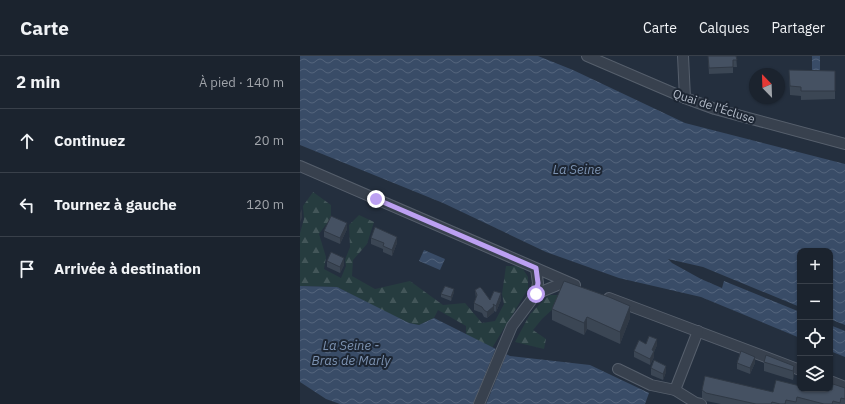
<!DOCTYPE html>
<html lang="fr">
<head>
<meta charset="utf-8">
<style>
	:root { --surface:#1b232e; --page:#242b36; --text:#f1f3f6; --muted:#a0a4aa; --line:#39404a }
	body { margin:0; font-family:"IBM Plex Sans",sans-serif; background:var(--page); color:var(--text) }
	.controls { position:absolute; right:12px; bottom:12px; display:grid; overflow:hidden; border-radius:8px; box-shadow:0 1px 3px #0004 }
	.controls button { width:36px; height:36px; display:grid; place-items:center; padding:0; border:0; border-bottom:1px solid var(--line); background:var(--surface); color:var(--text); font:20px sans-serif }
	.compass { position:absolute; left:449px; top:12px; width:36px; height:36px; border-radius:50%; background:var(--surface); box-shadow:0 1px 3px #0004; rotate:337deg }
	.stop { position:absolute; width:12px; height:12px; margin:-9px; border:3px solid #bca0f2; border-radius:50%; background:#fff }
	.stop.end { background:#bca0f2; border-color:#fff; box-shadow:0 1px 4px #0008 }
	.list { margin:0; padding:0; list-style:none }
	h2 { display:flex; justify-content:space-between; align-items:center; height:52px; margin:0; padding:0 16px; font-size:17px }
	h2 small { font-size:13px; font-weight:400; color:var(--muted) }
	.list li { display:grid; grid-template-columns:26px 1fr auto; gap:12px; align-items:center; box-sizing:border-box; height:64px; padding:0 16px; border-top:1px solid var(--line) }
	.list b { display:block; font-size:15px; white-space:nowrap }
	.list em { font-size:13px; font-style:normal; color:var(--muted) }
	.icon { flex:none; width:22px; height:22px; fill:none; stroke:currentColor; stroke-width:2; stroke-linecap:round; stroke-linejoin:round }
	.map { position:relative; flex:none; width:545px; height:348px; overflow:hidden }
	header { display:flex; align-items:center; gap:24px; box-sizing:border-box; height:56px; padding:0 20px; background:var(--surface); border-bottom:1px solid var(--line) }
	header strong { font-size:19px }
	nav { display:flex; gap:22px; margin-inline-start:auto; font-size:14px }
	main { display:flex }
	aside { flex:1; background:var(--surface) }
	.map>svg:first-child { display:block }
	.forest { fill:url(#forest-firs) }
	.water { fill:url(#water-waves) }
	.pier { fill:#242f3e }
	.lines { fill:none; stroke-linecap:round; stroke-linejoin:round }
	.minor-casing { stroke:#565f6c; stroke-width:12 }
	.minor { stroke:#38414e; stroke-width:10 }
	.wall { fill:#3b4654 }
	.shaded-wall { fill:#303945 }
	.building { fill:#455162; stroke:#303945 }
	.route { stroke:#bca0f2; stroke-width:5 }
	.labels { text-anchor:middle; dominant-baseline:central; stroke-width:4; stroke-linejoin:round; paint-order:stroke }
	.street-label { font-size:12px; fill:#b4bcc9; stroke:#1d2633 }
	.water-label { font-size:13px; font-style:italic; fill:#7c92b1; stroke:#1d2633 }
</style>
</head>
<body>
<header>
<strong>Carte</strong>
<nav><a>Carte</a><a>Calques</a><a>Partager</a></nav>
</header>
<main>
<aside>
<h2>2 min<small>À pied · 140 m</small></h2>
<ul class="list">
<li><svg class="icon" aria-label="ahead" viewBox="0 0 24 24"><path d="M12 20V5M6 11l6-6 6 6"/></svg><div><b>Continuez</b></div><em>20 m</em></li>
<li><svg class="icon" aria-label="left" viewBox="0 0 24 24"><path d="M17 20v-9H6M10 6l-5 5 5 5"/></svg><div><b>Tournez à gauche</b></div><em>120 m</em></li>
<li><svg class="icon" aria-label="arrive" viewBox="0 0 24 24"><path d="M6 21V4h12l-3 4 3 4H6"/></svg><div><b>Arrivée à destination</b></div></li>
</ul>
</aside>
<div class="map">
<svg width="545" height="348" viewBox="0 0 545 348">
	<defs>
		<pattern id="forest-firs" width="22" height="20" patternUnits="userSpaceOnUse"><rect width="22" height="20" fill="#263c3f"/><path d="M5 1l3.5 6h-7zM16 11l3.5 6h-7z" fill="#435659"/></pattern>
		<pattern id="water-waves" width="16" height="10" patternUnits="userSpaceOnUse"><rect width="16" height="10" fill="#394c67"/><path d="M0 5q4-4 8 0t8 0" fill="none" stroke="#53647b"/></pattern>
	</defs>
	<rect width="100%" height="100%" fill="#242f3e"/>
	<g class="forest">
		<polygon points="13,136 31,149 31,162 19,178 26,201 24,213 41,222 46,210 45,204 50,191 49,169 59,159 74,166 67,188 53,204 52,220 75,233 110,225 143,249 165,247 182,267 195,265 204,248 202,238 206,210 221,210 228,221 228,233 192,292 166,279 166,270 138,254 134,262 119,269 109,267 93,260 37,231 0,230 0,177 4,163 3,150"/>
		<polygon points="249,239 259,239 254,252 242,263 233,274 246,283 244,293 215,286 230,258"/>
	</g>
	<g class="water">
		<polygon points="0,0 238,0 273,14 385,67 545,108 545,269 530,263 530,195 500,195 500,251 403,211 368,203 372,207 401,223 422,232 424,225 500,256 500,282 401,241 319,222 246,196 143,147 0,89"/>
		<rect x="512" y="0" width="8" height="16"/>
		<polygon points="124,194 145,203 140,214 119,205"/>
		<polygon points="0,230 37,231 109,267 119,269 134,262 210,300 290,309 349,337 345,348 40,348 26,343 0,326"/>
		<polygon points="530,269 545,275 545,301 530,295"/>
	</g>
	<polygon class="pier" points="196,292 207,297 186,348 173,348"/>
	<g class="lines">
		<defs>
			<g id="minor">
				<polyline points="287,0 385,42 415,53 545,88"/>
				<polyline points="383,0 385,42"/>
				<polyline points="0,110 275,229"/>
				<polyline points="236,238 265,226"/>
				<polyline points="309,242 500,314"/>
				<polyline points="318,313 351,329 375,334 396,347 401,348"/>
				<polyline points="530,325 545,331"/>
				<polyline points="375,334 398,275"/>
				<polyline points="179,348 212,270 236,238 238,227 236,213"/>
			</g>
		</defs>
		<use href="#minor" class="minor-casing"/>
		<use href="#minor" class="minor"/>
	</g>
	<g class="wall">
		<polygon points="408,0 436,0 437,11 433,11 433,17 409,18"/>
		<polygon points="489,14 535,15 535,43 501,44 501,40 490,39"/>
		<polygon points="47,173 40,188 24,181 24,175"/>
		<polygon points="71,182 97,187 92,200 83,196 83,193 71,188"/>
		<polygon points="27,205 44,209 40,217 27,211"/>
		<polygon points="175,234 190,244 201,244 196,256 194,255 194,256 187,262 184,261 182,257 174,254 174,247 176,242"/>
		<polygon points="154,236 151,245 141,241 141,238"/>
		<polygon points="252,253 330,262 320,288 287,273 284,279 252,264"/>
		<polygon points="346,288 357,289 354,296 354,301 350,309 334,301 334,295"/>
		<polygon points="464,306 494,310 494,319 493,324 464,315"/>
		<polygon points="437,307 455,307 450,318 437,313"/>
		<polygon points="351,312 366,316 363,324 351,319"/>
		<polygon points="545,332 545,348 421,348 406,345 402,342 402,334 473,336 500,333 532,334"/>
	</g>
	<g class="shaded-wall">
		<polygon points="2,153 2,162 0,166 0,157"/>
		<polygon points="47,167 47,173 40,188 40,182"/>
		<polygon points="97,181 97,187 92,200 92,194"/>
		<polygon points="44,202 44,209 40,217 40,211"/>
		<polygon points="154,233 154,236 151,245 151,241"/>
		<polygon points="201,237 201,244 196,256 196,250"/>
		<polygon points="194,250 194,256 187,262 187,256"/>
		<polygon points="330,250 330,262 320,288 320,276"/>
		<polygon points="287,261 287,273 284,279 284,267"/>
		<polygon points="357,283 357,289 354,296 354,301 350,309 350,303 352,294"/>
		<polygon points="455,301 455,307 450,318 450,312"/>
		<polygon points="366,310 366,316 363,324 363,318"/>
		<polygon points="494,310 494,319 493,324 493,315"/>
	</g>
	<g class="building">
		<polygon points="408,0 436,0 437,4 433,4 433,11 409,12"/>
		<polygon points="489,14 535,15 535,35 501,35 501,31 490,30"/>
		<polygon points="31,160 47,167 40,182 24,175"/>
		<polygon points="75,171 97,181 92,194 83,190 84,187 71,182"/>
		<polygon points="31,196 44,202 40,211 27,205"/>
		<polygon points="264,225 309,241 330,250 320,276 287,261 284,267 252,253"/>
		<polygon points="145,230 154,233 151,241 141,238"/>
		<polygon points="180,231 182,233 190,244 194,235 201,237 196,250 193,248 194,250 187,256 184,254 182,251 174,247 177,239 175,234"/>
		<polygon points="349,280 357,283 352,294 354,295 350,303 334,295 339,284 346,288"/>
		<polygon points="441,295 455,301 450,312 437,307"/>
		<polygon points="466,299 494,310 493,315 464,306"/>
		<polygon points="354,304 366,310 363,318 351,312"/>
		<polygon points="405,320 473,336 476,324 500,330 500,333 532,334 533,328 545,332 545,343 541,342 540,347 533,345 532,348 524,348 497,341 496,346 486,344 485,348 480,348 472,346 471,348 456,348 406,337 402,334"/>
	</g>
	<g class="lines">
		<polyline class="route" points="76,143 236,212 238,227 236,238"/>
	</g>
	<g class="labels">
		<g class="street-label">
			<text transform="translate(414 50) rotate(18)">Quai de l'Écluse</text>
		</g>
		<g class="water-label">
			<text x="277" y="113">La Seine</text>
			<text x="51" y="289">La Seine -<tspan x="51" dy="15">Bras de Marly</tspan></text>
		</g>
	</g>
</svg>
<div class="controls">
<button>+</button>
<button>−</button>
<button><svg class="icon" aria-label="locate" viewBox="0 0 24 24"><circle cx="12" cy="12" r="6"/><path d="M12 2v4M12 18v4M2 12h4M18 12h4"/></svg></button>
<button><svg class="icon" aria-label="layers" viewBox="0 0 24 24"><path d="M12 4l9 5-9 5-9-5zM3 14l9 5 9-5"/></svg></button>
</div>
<svg class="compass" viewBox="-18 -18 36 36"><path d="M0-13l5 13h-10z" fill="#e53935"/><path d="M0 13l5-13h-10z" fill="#a0a4aa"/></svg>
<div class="stop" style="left:236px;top:238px"></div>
<div class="stop end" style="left:76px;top:143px"></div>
</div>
</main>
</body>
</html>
